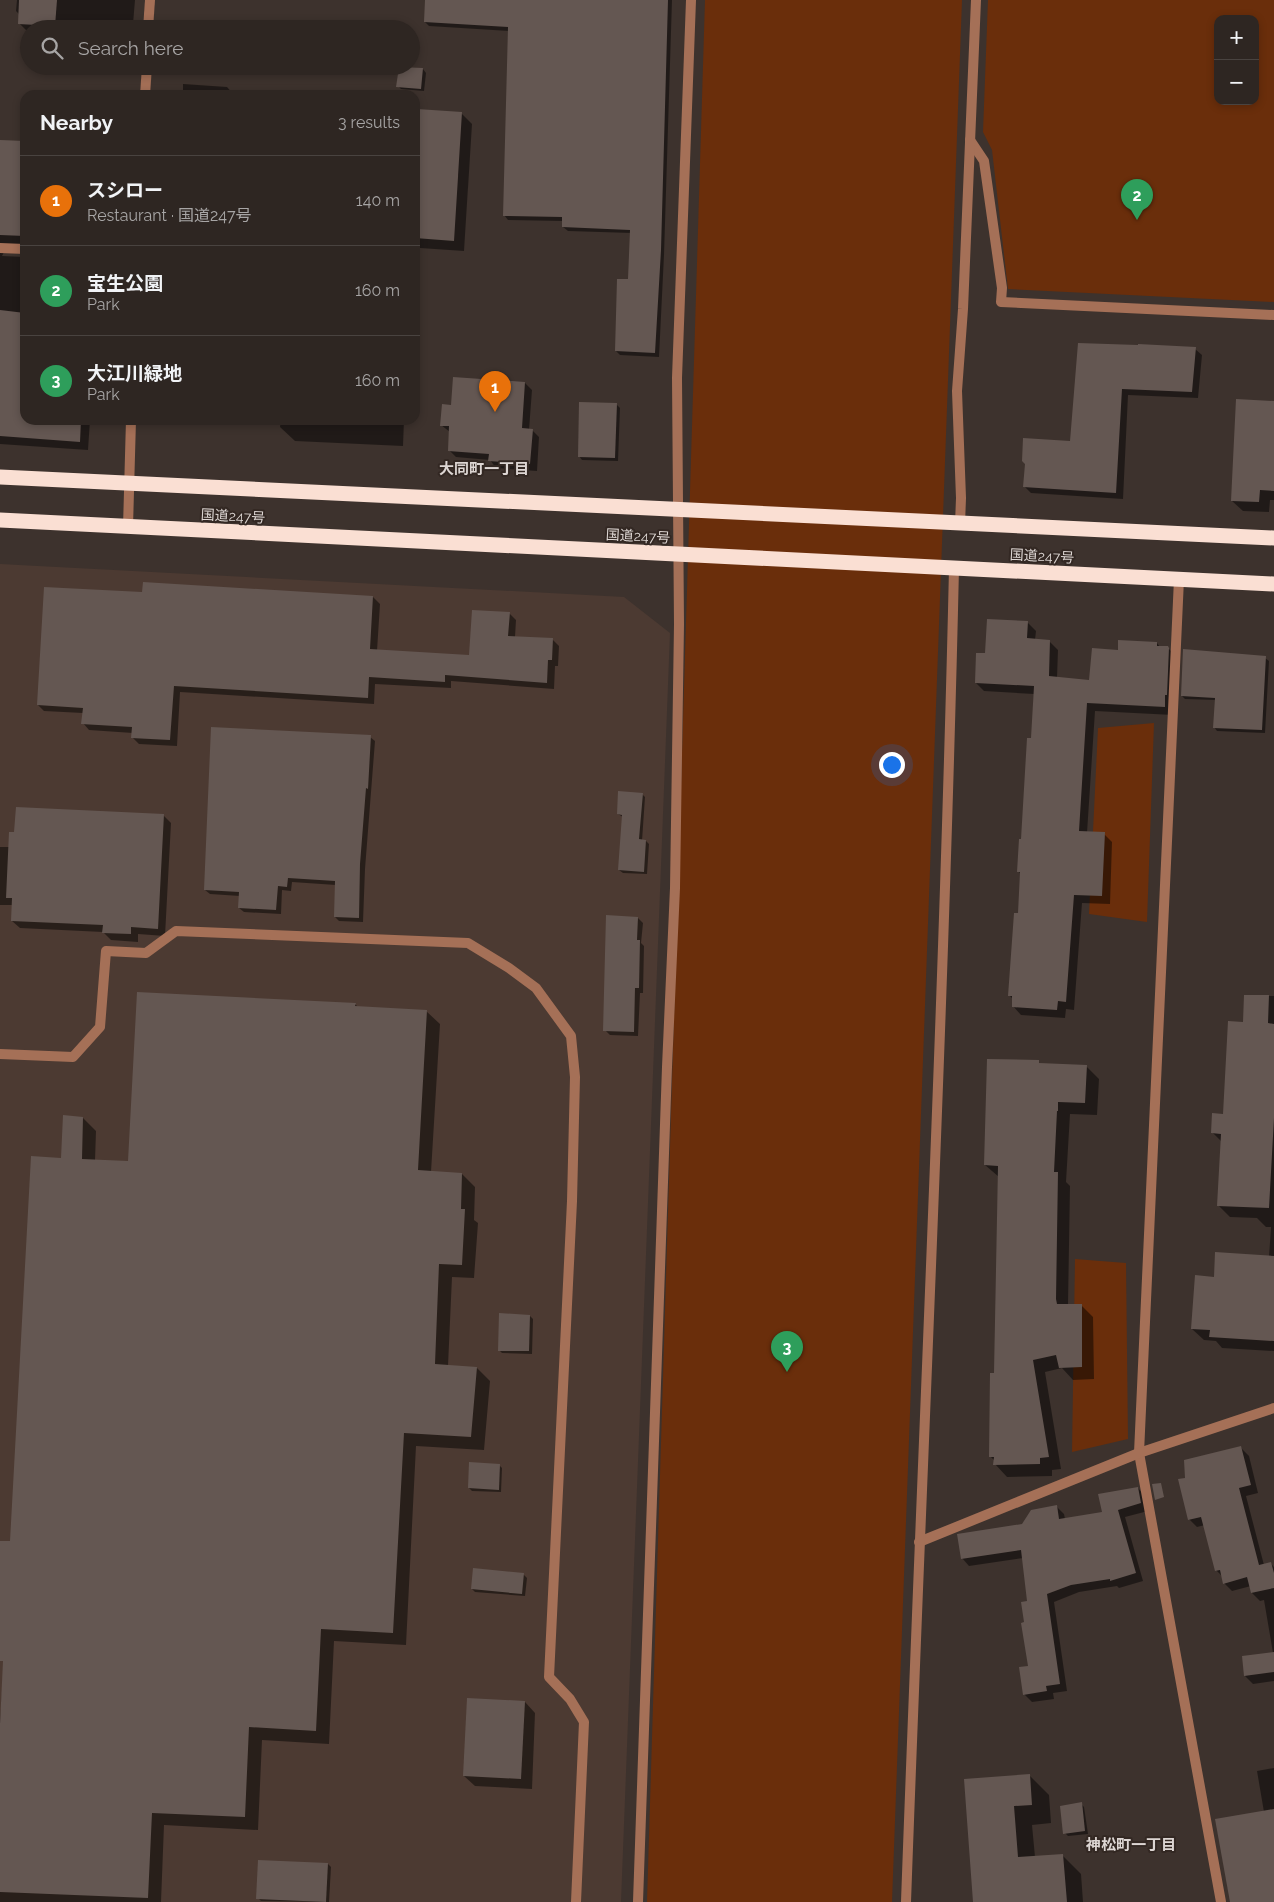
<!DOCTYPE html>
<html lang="en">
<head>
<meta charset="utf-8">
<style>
	:root { --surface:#2e2622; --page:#3a322f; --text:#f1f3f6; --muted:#a7a5a5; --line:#494340; --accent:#95b2f1 }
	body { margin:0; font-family:Raleway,"Noto Sans JP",sans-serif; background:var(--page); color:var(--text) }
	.controls { position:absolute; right:15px; top:15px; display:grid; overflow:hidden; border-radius:10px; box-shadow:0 2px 8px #0003 }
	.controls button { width:45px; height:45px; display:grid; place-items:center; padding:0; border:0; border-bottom:1px solid var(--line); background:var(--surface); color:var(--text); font:25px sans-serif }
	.you { position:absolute; left:891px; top:764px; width:18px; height:18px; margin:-12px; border:4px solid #fff; border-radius:50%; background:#1a73e8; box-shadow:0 0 0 8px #1a73e833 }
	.badge { display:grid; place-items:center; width:32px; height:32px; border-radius:50%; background:var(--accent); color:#fff; font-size:16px; font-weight:700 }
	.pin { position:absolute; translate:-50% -41px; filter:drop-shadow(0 1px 2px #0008) }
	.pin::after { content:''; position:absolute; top:26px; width:18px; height:15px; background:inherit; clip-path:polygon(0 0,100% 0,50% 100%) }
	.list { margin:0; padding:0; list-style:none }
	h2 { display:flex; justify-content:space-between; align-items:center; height:65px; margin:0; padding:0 20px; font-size:21px }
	h2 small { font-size:16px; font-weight:400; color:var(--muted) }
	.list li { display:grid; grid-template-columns:32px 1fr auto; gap:15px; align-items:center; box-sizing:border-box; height:90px; padding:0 20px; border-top:1px solid var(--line) }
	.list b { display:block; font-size:19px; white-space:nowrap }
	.list p { margin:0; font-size:16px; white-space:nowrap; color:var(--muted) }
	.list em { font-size:16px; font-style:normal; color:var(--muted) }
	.icon { flex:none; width:28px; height:28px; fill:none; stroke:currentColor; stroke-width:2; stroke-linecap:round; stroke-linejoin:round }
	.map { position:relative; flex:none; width:1274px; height:1902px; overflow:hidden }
	.search { position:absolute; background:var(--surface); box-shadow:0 2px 8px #0003; left:20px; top:20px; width:400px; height:55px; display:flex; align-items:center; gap:12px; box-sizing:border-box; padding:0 18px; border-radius:28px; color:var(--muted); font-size:19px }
	.panel { position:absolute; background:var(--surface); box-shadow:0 2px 8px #0003; left:20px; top:90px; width:400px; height:335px; border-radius:15px }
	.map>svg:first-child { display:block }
	.built { fill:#4c3a32 }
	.green { fill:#6a2e0b; fill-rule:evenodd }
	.shadow { fill:#0007 }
	.building { fill:#645752 }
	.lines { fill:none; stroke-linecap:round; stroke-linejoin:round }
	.lane { stroke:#a57057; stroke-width:10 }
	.street { stroke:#a57057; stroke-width:10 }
	.highway { stroke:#fadfd3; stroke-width:15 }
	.labels { text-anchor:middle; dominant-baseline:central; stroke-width:4; stroke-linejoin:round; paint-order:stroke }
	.street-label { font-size:14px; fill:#ddd6d3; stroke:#332823 }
	.neighbourhood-label { font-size:15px; font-weight:bold; fill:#ddd6d3; stroke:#332823 }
</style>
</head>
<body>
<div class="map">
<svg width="1274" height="1902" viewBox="0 0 1274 1902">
	<rect width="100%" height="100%" fill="#3d322d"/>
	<polygon class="built" points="0,564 624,597 670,633 621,1902 0,1902"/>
	<g class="green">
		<polygon points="705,0 962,0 892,1902 647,1902"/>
		<path d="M 988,0 L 1274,0 L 1274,302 L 1008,289 L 992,150 L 983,132 ZM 1218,19 L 1255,19 L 1255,101 L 1218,101 Z"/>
		<polygon points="1154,723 1147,922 1089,914 1098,728"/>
		<polygon points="1075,1259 1126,1263 1128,1439 1072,1452"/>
	</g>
	<g class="shadow">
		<polygon points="17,0 135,0 133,24 62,20 62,29 26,30 19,23 19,14 16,11"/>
		<polygon points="426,0 672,0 664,255 659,357 620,355 616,351 630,280 632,233 568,231 563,227 563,221 508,220 504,215 509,31 429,26 425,22"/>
		<polygon points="423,69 426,73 424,91 401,89 398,86"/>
		<polygon points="183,84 227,87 234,95 183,95"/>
		<polygon points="461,113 472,124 464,251 420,248 415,243 415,154"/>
		<polygon points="0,142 25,143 25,251 5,250 2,256 25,257 25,420 90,420 88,450 0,444"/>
		<polygon points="1079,344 1195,349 1202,355 1198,398 1128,395 1123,499 1031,493 1024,486 1071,442"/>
		<polygon points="525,383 532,390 529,430 532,430 539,437 537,471 496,468 490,460 456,457 449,450 450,432 441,425"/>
		<polygon points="1274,402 1274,500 1270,500 1269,512 1243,511 1232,501"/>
		<polygon points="616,404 620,408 618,461 582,460 579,456"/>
		<polygon points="281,420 404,420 403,446 295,441 280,427"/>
		<polygon points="143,594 373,597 380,604 377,651 470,656 509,613 516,620 515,637 552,639 559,646 558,666 555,666 554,689 451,681 451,688 375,684 374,704 180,692 177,746 139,744 132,737 133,733 89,730 83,723 83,713 44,711 38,705"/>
		<polygon points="1028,623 1036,631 1035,640 1049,641 1058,650 1057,678 1090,681 1119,651 1157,643 1160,647 1167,647 1176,656 1173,715 1095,711 1087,833 1104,834 1112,842 1110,904 1082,903 1074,1010 1066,1009 1065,1018 1021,1015 1013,1006 1013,999 1009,995 1019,914 1021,874 1018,871 1032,739 1034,694 984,691 976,683 986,654"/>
		<polygon points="1265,658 1269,661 1265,733 1217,731 1214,727 1216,700 1185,699 1182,696"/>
		<polygon points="370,737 375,741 365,869 363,922 339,921 335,917 336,885 292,882 291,891 282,890 281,914 244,912 239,908 240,896 210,894 205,890"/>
		<polygon points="642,794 645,797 642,841 646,841 649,844 647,874 623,873 619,870 623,817 618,814"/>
		<polygon points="163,815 171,823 165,936 138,934 138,942 111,940 103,932 20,928 12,921 13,905 0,905 0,847 10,847"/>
		<polygon points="638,918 643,923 641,943 644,946 643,993 640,993 638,1036 610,1035 605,1030"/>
		<polygon points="1245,996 1274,996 1274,1351 1222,1348 1216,1341 1204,1340 1192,1329 1215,1278 1269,1257 1271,1227 1266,1227 1257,1218 1230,1217 1218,1205 1222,1142 1212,1132 1224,1115 1244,1023"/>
		<polygon points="355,1004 358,1007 426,1011 440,1024 431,1172 462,1174 475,1187 474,1220 478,1223 474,1278 452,1277 448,1366 477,1368 490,1381 484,1450 416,1446 406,1645 334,1641 329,1744 262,1740 258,1830 164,1825 161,1902 0,1902 0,1724 6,1632 0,1632 0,1542 11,1543 63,1159 83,1118 96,1131 95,1161 129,1163"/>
		<polygon points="1038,1062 1042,1065 1086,1066 1099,1079 1097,1115 1070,1114 1066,1182 1070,1186 1068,1305 1081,1305 1093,1317 1094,1379 1073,1380 1062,1368 1045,1372 1061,1469 1052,1470 1052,1476 1007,1477 995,1464 995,1461 990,1456 996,1374 999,1177 985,1165"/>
		<polygon points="530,1316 533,1319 532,1354 502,1353 499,1350"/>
		<polygon points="1241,1448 1249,1456 1258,1493 1246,1496 1264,1565 1271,1564 1274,1567 1274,1681 1253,1684 1245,1676 1273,1653 1264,1600 1260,1601 1252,1593 1251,1586 1232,1591 1224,1583 1223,1577 1216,1570 1205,1525 1197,1527 1189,1519 1187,1479"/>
		<polygon points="499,1465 502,1468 501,1492 472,1491 469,1488"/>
		<polygon points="1138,1488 1145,1496 1148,1511 1125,1517 1143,1581 1119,1588 1117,1586 1079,1592 1054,1602 1067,1691 1053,1693 1054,1699 1032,1702 1024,1694 1030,1667 1026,1623 1028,1602 1023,1558 969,1566 962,1558 1057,1507 1064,1514 1065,1519 1104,1513"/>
		<polygon points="524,1575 527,1578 525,1596 475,1592 472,1589"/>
		<polygon points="525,1702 535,1713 532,1789 475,1786 464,1776"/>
		<polygon points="1274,1768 1274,1902 1231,1902 1264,1812 1257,1771"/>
		<polygon points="1030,1776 1049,1795 1051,1823 1032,1825 1035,1857 1062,1855 1081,1874 1083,1902 974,1902 965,1780"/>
		<polygon points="1081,1804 1084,1807 1088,1834 1068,1836 1065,1833"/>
		<polygon points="328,1864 331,1867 329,1902 261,1901 258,1898"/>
	</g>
	<g class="building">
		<polygon points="19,0 57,0 55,26 18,24"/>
		<polygon points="425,0 668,0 661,250 655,353 615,351 617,279 628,279 630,230 562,227 562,217 503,216 508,27 424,22"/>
		<polygon points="399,67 423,68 421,89 396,87"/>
		<polygon points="417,109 462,112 454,241 415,238 415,136"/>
		<polygon points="0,140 25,141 25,236 0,235"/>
		<polygon points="0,310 25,313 25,420 81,420 80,442 0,436"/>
		<polygon points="1078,343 1138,345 1138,344 1196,347 1192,392 1122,389 1116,493 1023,487 1025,464 1022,461 1023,438 1070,441"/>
		<polygon points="453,377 525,382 522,428 533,429 530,464 488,461 489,454 448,451 449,426 440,426 442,404 451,405"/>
		<polygon points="1236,399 1274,401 1274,491 1260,490 1259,502 1231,501"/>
		<polygon points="579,402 617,403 615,458 578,457"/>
		<polygon points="143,582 373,596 370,649 469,655 472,610 510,612 508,636 553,638 552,660 548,660 547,683 445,675 445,682 369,677 368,698 174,686 170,740 131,738 132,727 81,724 83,708 37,705 44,587 142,592"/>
		<polygon points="987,619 1028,621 1027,638 1050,640 1049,676 1089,680 1092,648 1118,650 1118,640 1157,642 1157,646 1168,646 1169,648 1167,695 1165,695 1165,707 1087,703 1079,831 1105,832 1102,896 1074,895 1066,1002 1058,1001 1057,1010 1012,1007 1012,996 1008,996 1014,913 1018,913 1020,872 1017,872 1019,839 1021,839 1027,738 1031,738 1034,686 975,683 976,653 985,653"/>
		<polygon points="1183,649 1266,656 1262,730 1213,728 1215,698 1181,696"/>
		<polygon points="211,727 371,735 368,789 366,788 360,864 359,918 334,917 335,881 288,878 287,887 278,886 276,910 238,908 239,892 204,890"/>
		<polygon points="618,791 643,793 639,839 646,840 644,872 618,870 622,815 617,814"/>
		<polygon points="16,807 164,814 158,929 131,927 131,934 102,933 103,925 11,921 12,898 6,898 9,832 14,832"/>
		<polygon points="606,915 638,917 637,940 640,940 639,988 635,988 634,1032 603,1031"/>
		<polygon points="137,992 356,1003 355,1006 427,1010 418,1170 462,1173 461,1209 465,1209 462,1265 439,1264 435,1364 477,1367 471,1437 404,1433 393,1633 321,1629 316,1731 249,1727 245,1817 152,1813 148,1898 0,1892 0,1724 3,1661 0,1661 0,1541 10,1541 31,1156 61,1158 63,1115 83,1117 82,1159 128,1161"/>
		<polygon points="1244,995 1269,995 1268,1023 1274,1024 1274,1118 1269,1208 1217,1206 1221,1134 1211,1133 1212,1113 1223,1114 1228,1021 1243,1022"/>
		<polygon points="987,1059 1039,1060 1039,1063 1087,1065 1085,1103 1058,1102 1058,1111 1057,1111 1054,1172 1058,1172 1056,1299 1057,1304 1082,1304 1082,1367 1059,1368 1056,1355 1033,1360 1049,1457 1040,1458 1040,1464 993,1465 994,1457 989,1457 990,1373 994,1373 998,1166 984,1165"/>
		<polygon points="1215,1252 1274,1256 1274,1341 1209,1337 1210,1330 1191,1329 1195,1275 1214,1277"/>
		<polygon points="499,1313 530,1315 529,1351 498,1351"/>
		<polygon points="1241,1446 1251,1485 1239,1488 1259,1565 1271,1562 1274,1573 1274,1588 1251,1593 1247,1577 1223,1584 1220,1570 1215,1571 1201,1517 1188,1520 1178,1479 1185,1478 1184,1460"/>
		<polygon points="469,1462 500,1464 499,1490 468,1488"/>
		<polygon points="1161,1483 1164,1497 1155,1500 1152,1484"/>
		<polygon points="1138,1487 1141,1503 1118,1510 1136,1573 1110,1581 1110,1579 1071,1585 1047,1594 1060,1684 1046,1686 1047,1691 1023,1695 1019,1667 1028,1666 1021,1623 1024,1622 1021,1602 1027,1601 1021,1550 961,1559 957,1534 1022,1524 1031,1510 1057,1505 1059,1519 1102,1512 1098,1494"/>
		<polygon points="473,1568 524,1573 522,1594 471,1589"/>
		<polygon points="1274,1652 1274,1672 1244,1676 1242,1656"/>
		<polygon points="467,1698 525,1701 521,1779 463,1776"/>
		<polygon points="1030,1774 1032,1805 1014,1806 1018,1857 1063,1854 1067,1902 973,1902 964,1779"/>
		<polygon points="1082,1802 1085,1831 1063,1834 1060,1806"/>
		<polygon points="1274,1809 1274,1902 1230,1902 1215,1819"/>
		<polygon points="258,1860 328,1863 326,1902 256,1899"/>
	</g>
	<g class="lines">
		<polyline class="lane" points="0,1054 73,1057 100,1027 106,951 146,953 176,931 468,943 509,968 536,988 571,1036 575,1077 572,1201 549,1677 570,1699 584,1722 576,1902"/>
		<g class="street">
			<polyline points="148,29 150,0"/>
			<polyline points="145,95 147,66"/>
			<polyline points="970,140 984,161 1002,288 1001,302 1274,315"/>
			<polyline points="0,248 25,249"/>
			<polyline points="960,524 961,498 957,391 963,309 976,0"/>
			<polyline points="128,527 131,420"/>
			<polyline points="1179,579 1139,1453 1221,1902"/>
			<polyline points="919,1542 1139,1453 1274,1408"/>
			<polyline points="638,1902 667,1067 675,888 679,624 677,378 691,0"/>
			<path d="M 906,1902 C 922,1457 944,1013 954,568"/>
		</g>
		<g class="highway">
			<polyline points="0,477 1274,538"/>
			<polyline points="0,520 1274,584"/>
		</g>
	</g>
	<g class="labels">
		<g class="street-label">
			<text transform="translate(233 516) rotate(3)">国道247号</text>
			<text transform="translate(638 536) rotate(3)">国道247号</text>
			<text transform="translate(1042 556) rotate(3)">国道247号</text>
		</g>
		<g class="neighbourhood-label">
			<text x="484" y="469">大同町一丁目</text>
			<text x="1131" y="1845">神松町一丁目</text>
		</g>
	</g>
</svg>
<div class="controls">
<button>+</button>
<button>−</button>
</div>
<div class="you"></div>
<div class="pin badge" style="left:495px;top:412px;background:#e8710a">1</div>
<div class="pin badge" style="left:1137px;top:220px;background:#2e9e5b">2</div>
<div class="pin badge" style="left:787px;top:1372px;background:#2e9e5b">3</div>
<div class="search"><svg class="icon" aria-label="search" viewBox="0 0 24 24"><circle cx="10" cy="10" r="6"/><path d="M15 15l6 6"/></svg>Search here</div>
<section class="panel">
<h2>Nearby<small>3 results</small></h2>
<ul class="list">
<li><span class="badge" style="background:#e8710a">1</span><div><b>スシロー</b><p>Restaurant · 国道247号</p></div><em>140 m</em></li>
<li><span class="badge" style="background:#2e9e5b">2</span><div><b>宝生公園</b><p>Park</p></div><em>160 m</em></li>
<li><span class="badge" style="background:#2e9e5b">3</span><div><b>大江川緑地</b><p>Park</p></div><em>160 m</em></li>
</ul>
</section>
</div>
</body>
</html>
